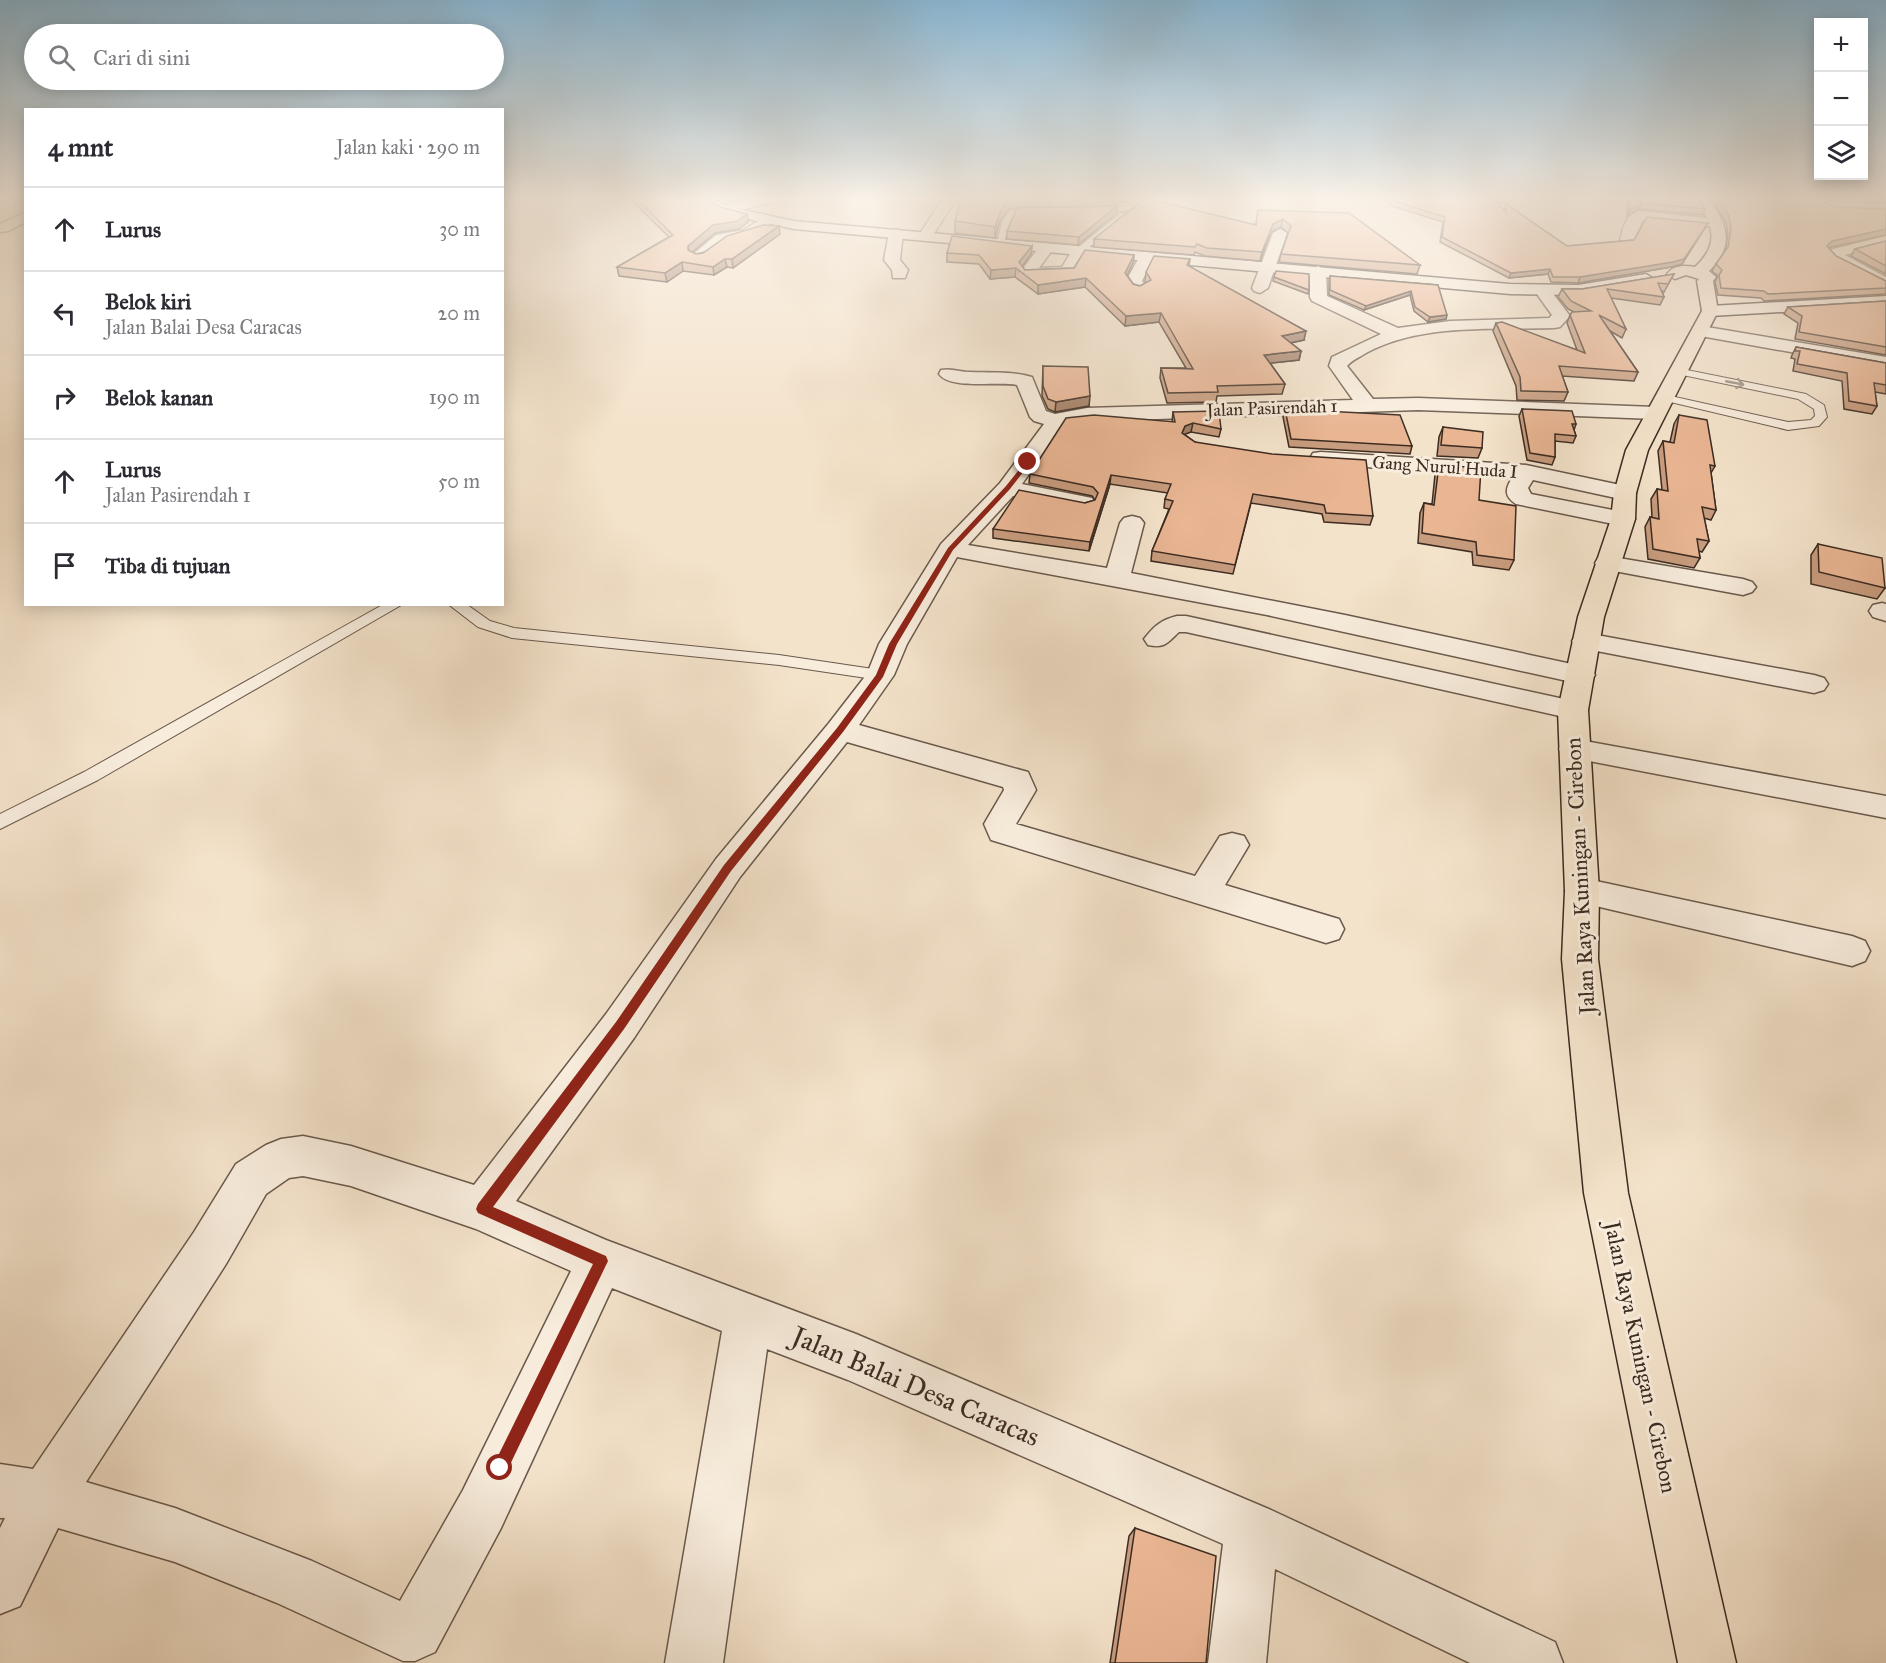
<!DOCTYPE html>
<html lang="id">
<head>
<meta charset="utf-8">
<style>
	:root { --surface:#fff; --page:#f7f7f7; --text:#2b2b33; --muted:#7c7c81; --line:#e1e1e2 }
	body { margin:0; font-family:"IM FELL Great Primer",serif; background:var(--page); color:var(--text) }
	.controls { position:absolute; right:18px; top:18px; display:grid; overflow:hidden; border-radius:0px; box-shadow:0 3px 15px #0003 }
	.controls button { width:54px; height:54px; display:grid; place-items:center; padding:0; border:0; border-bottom:2px solid var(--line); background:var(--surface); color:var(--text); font:30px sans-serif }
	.stop { position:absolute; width:18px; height:18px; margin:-14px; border:4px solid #8f2418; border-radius:50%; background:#fff }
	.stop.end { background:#8f2418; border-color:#fff; box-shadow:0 2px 6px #0008 }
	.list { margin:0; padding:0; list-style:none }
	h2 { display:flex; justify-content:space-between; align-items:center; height:78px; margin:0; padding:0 24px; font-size:26px }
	h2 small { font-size:20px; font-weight:400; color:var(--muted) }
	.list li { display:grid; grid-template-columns:39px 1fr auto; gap:18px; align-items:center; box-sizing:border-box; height:84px; padding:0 24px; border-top:2px solid var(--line) }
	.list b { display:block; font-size:22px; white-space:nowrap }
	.list p { margin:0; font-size:20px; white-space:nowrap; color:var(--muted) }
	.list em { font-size:20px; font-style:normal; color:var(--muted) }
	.icon { flex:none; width:33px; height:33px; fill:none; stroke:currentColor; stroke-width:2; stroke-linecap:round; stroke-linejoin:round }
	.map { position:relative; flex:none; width:1886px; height:1663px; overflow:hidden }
	.search { position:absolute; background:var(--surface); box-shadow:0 3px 15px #0003; left:24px; top:24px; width:480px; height:66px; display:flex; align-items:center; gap:15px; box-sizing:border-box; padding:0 21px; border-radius:33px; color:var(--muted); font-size:22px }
	.panel { position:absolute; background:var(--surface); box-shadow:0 3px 15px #0003; left:24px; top:108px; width:480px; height:498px; border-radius:0px }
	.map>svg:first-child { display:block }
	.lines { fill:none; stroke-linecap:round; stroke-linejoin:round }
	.lane-casing { stroke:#6a594c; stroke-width:2 }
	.street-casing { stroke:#6a594c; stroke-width:3 }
	.secondary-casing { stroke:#3c2b21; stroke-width:3 }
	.highway-casing { stroke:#3c2b21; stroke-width:3 }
	.lane { fill:#f8eddd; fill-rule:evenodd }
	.street { fill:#f8eddd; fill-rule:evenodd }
	.secondary { fill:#f8eddd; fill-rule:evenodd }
	.highway { fill:#f4e3cb; fill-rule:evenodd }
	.wall { fill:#c89c7e; stroke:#3c2b21; stroke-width:1.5 }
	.shaded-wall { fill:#a37f67; stroke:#3c2b21; stroke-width:1.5 }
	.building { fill:#e9b593; stroke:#3c2b21; stroke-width:1.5 }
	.oneway { stroke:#9a8c7f }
	.route { fill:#8f2418 }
	.labels { text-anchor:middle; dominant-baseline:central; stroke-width:6; stroke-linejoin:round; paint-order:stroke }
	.far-street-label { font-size:18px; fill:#3c2b21; stroke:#f8eddd }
	.street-label { font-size:22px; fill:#3c2b21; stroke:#f8eddd }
	.near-street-label { font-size:27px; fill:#3c2b21; stroke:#f8eddd }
</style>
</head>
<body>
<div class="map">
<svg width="1886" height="1663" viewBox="0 0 1886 1663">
	<rect width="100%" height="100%" fill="#f4e3cb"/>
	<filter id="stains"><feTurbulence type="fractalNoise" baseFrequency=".00333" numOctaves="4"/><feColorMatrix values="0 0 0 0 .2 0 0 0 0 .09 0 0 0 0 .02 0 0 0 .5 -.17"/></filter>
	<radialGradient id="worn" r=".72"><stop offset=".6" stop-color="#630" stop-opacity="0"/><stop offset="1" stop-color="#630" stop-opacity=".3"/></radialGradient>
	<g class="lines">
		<defs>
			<g id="lane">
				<polygon points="1141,198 1150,198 1133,210 1092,213 1088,211 1092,209 1128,206"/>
				<polygon points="1042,209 1045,209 1045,213 1015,214 1010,222 1003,245 996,247 1002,222 1010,210"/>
				<polygon points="1121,213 1128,215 1081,254 1075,254 1075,250"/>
				<polygon points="1677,368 1806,394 1824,405 1827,417 1819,426 1788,430 1662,400 1662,396 1666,395 1788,422 1811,420 1815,416 1814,409 1798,399 1673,373 1673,369"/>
				<polygon points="384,604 403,604 98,780 0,829 0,814 84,772"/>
				<polygon points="448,604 466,604 490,621 514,628 779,655 880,670 886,671 888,675 886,679 880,680 779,665 512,638 478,627"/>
			</g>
			<g id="street">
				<polygon points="756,198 779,198 777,201 725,214 718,210 720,207"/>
				<polygon points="943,198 957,198 931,238 921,238 919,235"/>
				<polygon points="1447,198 1515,198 1508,202 1454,202"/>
				<path d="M 1639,211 L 1717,219 L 1724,223 L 1717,227 L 1643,220 L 1632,243 L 1622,243 L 1620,240 C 1623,228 1626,214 1639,211 Z"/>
				<polygon points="26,212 26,222 8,231 0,232 0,224"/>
				<path d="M 767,215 L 774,219 C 756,241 749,234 727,242 C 716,245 710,258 699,261 L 691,256 L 716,235 L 744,230 Z"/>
				<polygon points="896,229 903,233 900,260 908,270 905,278 893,278 892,270 884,260 889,233"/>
				<polygon points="1280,229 1287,233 1268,288 1260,293 1254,291 1252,288 1273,233"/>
				<polygon points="1886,236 1886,244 1845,255 1886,277 1886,289 1834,261 1826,253 1829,250"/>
				<polygon points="1045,244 1053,249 1039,268 1062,267 1073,249 1083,249 1086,252 1073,274 1024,276 1021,271 1040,246"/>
				<polygon points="1146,252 1154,257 1142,281 1148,288 1140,293 1134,291 1126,281 1141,254"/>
				<path d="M 1318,266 L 1326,271 L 1327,296 L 1398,328 L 1450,321 L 1549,318 L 1552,315 L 1534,290 L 1542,285 L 1548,287 L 1570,316 L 1560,327 L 1554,328 C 1493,330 1421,323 1366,353 C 1360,357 1352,360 1347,366 L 1373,399 L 1418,398 L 1655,407 L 1662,409 L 1665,413 L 1662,417 L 1655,419 L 1418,410 L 1072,422 L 1064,425 L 1022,484 L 1092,498 L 1095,503 L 1092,508 L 1084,510 L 1013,496 L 968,545 L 1107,568 L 1120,523 L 1124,518 L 1132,516 L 1140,518 L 1144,523 L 1131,573 L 1345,615 L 1581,666 L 1591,669 L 1595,675 L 1591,681 L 1581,684 L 1267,615 L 957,557 L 907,644 L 894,675 L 859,725 L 1028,772 L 1036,790 L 1016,824 L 1195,876 L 1220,836 L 1232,833 L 1244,836 L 1249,845 L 1225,885 L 1339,919 L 1344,929 L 1339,939 L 1326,943 L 991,840 L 984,824 L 1004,790 L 1003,787 L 847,742 L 740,877 L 634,1038 L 516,1201 L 606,1240 L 856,1334 L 1271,1510 L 1555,1642 L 1563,1663 L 1470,1663 L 1275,1569 L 1266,1663 L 1208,1663 L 1223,1544 L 848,1380 L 767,1349 L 723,1663 L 665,1663 L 722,1331 L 612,1288 L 501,1528 L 435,1652 L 415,1661 L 403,1661 L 277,1603 L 175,1562 L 58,1528 L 20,1606 L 0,1614 L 0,1528 L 5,1518 L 0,1518 L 0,1464 L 33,1469 L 194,1232 L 236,1164 L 266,1145 L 281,1139 L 303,1136 L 351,1146 L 474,1185 L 606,1014 L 716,859 L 829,723 L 867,674 L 879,644 L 941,544 L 1000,483 L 1044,424 L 1034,421 L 1030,417 L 1017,385 C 998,381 950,390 939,374 L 941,370 C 951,368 960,372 970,372 C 991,373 1010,371 1032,377 L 1046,411 L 1055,414 L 1087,408 L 1353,400 L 1329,366 L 1332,357 L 1381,334 L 1312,301 L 1310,297 L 1310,271 ZM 303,1176 L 351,1186 L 476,1229 L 571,1271 L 463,1490 L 400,1601 L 312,1561 L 175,1508 L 86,1482 L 226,1264 L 266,1194 L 289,1178 Z"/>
				<polygon points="1701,326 1886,357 1886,369 1695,335 1692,331 1695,327"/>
				<path d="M 1321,452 L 1526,465 L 1625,486 L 1633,488 L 1636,493 L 1633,498 L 1625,500 L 1533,480 L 1528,488 L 1531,494 L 1623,512 L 1631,514 L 1635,519 L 1631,524 L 1623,526 L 1516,504 C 1504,496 1505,489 1512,478 L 1313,463 L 1310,458 L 1313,453 Z"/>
				<polygon points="1607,556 1743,579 1752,582 1756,587 1752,592 1743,595 1598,568 1595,563 1598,558"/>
				<polygon points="1882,603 1886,604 1886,621 1873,617 1869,611 1873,605"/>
				<path d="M 1177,616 L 1186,616 L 1573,701 L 1583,703 L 1588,710 L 1583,717 L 1573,719 L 1186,632 L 1179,632 C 1168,642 1165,649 1148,645 L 1144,639 C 1154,626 1161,620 1177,616 Z"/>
				<polygon points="1586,633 1814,675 1824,678 1828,684 1824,690 1814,693 1576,647 1572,641 1576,635"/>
				<polygon points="1574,739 1886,796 1886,818 1563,756 1559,749 1563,742"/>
				<polygon points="1582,878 1852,936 1865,941 1870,951 1865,961 1852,966 1570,900 1565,891 1570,882"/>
			</g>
			<g id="secondary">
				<polygon points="695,198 712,198 729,207 794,221 1510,284 1578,285 1646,274 1654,279 1646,284 1578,295 1510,294 794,229 720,213"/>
				<polygon points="1886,296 1886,306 1710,316 1704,315 1702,311 1704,307 1710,306"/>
			</g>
			<path id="highway" d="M 1694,198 L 1708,198 C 1728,225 1735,246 1709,271 L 1716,277 L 1713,281 L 1718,311 L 1648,450 L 1636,493 L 1635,519 L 1604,617 L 1588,710 L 1599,891 L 1598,959 L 1628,1193 L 1736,1663 L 1678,1663 L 1584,1193 L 1562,959 L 1565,891 L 1558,710 L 1578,617 L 1611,519 L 1614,493 L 1626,450 L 1702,311 L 1697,281 L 1699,279 L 1686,275 L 1675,279 L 1667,274 C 1673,265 1685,265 1695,267 C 1721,243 1713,224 1694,198 Z"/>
		</defs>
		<use href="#lane" class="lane-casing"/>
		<use href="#street" class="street-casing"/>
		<use href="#secondary" class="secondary-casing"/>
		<use href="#highway" class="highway-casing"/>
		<use href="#lane" class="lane"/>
		<use href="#street" class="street"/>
		<use href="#secondary" class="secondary"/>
		<use href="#highway" class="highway"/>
	</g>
	<g class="wall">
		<polygon points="614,198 703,198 723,208 747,214 748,222 739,229 715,233 692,252 696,254 780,234 733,268 727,267 714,275 683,271 667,282 619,276 617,267 669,237 631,200"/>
		<polygon points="718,198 747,198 730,202"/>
		<polygon points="989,198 1135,198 1113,206 1117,213 1078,245 1007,239 1007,231 1058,207 1010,208 1000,221 995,238 955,233 955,221 988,200"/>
		<polygon points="1382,198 1453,198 1456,199 1505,210 1506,204 1567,246 1634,240 1705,228 1682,264 1671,267 1578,283 1551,282 1548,274 1509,278 1440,242 1443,222 1392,206"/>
		<polygon points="1628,198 1698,198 1705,209 1703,215 1639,209 1627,216"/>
		<polygon points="1711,198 1818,198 1829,248 1836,256 1886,281 1886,294 1764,301 1761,298 1718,295 1715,282 1718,276 1712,271 1716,264 1725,251 1728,235 1726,222"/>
		<polygon points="1829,198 1886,198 1886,203 1835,201"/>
		<polygon points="1258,210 1420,265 1417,274 1279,262 1281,254 1288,233 1281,227 1271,232 1260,261 1205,256 1195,252 1194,255 1094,247 1094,239 1256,224"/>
		<polygon points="1886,241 1886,274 1851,256 1855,249"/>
		<polygon points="1032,246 1031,254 1022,266 1025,270 1074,268 1134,255 1133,263 1127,275 1133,284 1140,286 1146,283 1145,281 1146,272 1190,259 1189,266 1304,340 1291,343 1301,351 1299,360 1270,363 1285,384 1282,394 1217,396 1216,402 1167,403 1160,378 1161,368 1186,368 1159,322 1125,326 1085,287 1038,294 1015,277 990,279 979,264 947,262 947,253"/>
		<polygon points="1674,274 1664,292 1662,291 1664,297 1660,305 1611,298 1626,329 1622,338 1610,331 1638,372 1634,381 1562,376 1568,392 1564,401 1517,400 1516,386 1493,331 1496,323 1577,350 1567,323 1570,315 1574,312 1568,309 1558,297 1562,289 1582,289"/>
		<polygon points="1330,276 1438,285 1446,319 1428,322 1414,311 1410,295 1364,310 1329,295 1329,280"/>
		<polygon points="1274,277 1309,290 1308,294 1273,281"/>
		<polygon points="1886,301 1886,355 1795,339 1798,323 1784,314 1788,307"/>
		<polygon points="1796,347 1886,363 1886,394 1875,392 1877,406 1872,414 1844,409 1842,381 1793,371 1795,359 1791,358 1792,355"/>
		<polygon points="1043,366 1089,406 1055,412 1048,409 1042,396"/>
		<polygon points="1285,409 1412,446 1410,454 1289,447 1283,417"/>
		<polygon points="1522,409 1576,424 1574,430 1576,436 1573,443 1555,441 1555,457 1552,465 1527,460 1519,416"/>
		<polygon points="1173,412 1221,429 1219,437 1191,432 1184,434 1195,442 1373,516 1370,525 1324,522 1322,514 1251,503 1233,574 1151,561 1152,551 1169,509 1164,508 1165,499 1168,493 1110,484 1089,551 993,538 993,529 1095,500 1092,496 1029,483 1030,474 1172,422"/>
		<polygon points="1679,415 1715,466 1711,473 1716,510 1711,520 1704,518 1709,541 1702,552 1699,551 1700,558 1694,568 1648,559 1645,527 1650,517 1652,518 1651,499 1657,489 1662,490 1658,451 1663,441 1670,442 1674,424"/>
		<polygon points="1443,427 1482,448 1478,458 1437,456 1439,437"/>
		<polygon points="1439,465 1479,500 1514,560 1509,570 1473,565 1472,552 1418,543 1420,513 1424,503 1432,504 1435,475"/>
		<polygon points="1818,544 1885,588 1877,599 1811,584 1811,555"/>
		<polygon points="1135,1528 1206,1663 1110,1663 1129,1536"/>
	</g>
	<g class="shaded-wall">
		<polygon points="729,198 747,198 730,202"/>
		<polygon points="1009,198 1010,198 1010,208 1000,221 995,238 995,227 1001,210"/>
		<polygon points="1111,198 1135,198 1110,207"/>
		<polygon points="1642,203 1639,209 1627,216 1629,210"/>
		<polygon points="1117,206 1117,213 1078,245 1079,237"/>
		<polygon points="747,214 748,222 739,229 715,233 690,254 688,246 713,225"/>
		<polygon points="1283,219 1281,227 1271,232 1260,261 1262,252 1273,224"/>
		<polygon points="1708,223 1682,264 1671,267 1578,283 1580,277"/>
		<polygon points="779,226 780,234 733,268 732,259"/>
		<polygon points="1886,229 1886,235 1828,248 1827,246 1832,241"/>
		<polygon points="1032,246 1031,254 1019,271 1019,262"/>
		<polygon points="1134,255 1133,263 1124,281 1125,273"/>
		<polygon points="725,259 727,267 714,275 713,267"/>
		<polygon points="682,262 683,271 667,282 665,273"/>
		<polygon points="1016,268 1015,277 990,279 991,270"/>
		<polygon points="1550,269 1548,274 1509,278 1511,273"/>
		<polygon points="1086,278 1085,287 1038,294 1038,285"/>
		<polygon points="1411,291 1410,295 1364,310 1366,306"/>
		<polygon points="1161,313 1159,322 1125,326 1126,316"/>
		<polygon points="1447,315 1446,319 1428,322 1430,317"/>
		<polygon points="1306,331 1304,340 1280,345 1282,336"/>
		<polygon points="1301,351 1299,360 1262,364 1264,355"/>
		<polygon points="1090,396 1089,406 1055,412 1056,402"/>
		<polygon points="1193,423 1191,432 1183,435 1182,433 1185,426"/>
		<polygon points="1111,475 1110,484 1089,551 1090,542"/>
	</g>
	<g class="building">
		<polygon points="636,198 703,198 723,208 747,214 738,221 713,225 688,246 688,250 696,254 703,253 727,236 763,225 779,226 732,259 725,259 713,267 682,262 665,273 617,267 673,235"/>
		<polygon points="989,198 1009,198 1001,210 995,227 955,221 961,199 988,200"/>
		<polygon points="1145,198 1256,225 1258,210 1349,213 1420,265 1281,254 1291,226 1283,219 1273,224 1262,252 1207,248 1197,244 1195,247 1094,239"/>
		<polygon points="1390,198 1453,198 1456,199 1494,199 1506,212 1506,204 1567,246 1634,240 1647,217 1708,223 1684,259 1673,262 1580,277 1553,277 1550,269 1511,273 1442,237 1445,217 1394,201"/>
		<polygon points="1630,198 1698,198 1705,209 1642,203 1629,210"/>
		<polygon points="1717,198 1818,198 1834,207 1886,209 1886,229 1832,241 1827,246 1836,256 1886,281 1886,288 1768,294 1764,291 1721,288 1719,275 1722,270 1716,264 1728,247 1731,229 1729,216"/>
		<polygon points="1117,206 1079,237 1007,231 1017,208"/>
		<polygon points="952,236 1032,246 1019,262 1025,270 1074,268 1085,250 1134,255 1125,273 1133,284 1140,286 1151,280 1146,272 1154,256 1190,259 1187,265 1306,331 1282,336 1301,351 1264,355 1285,384 1217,386 1218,392 1168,393 1161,368 1193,369 1161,313 1126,316 1086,278 1038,285 1016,268 991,270 979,255 947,253"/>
		<polygon points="1886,241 1886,266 1855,249"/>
		<polygon points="1276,271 1309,274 1309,290 1274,277"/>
		<polygon points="1674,274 1668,284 1658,283 1664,297 1607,289 1626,329 1599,315 1638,372 1559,366 1568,392 1521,391 1520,377 1496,323 1502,322 1585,353 1570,315 1572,312 1591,311 1571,301 1562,289 1582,289"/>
		<polygon points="1330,276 1438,285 1447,315 1430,317 1415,307 1411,291 1366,306 1330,290"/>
		<polygon points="1886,301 1886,347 1799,332 1802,316 1788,307"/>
		<polygon points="1796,347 1886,363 1886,385 1874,383 1877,406 1849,401 1847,373 1797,364 1800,351 1795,351"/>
		<polygon points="1043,366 1088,367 1090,396 1056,402 1048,399 1043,386"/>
		<polygon points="1285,409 1400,415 1412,446 1291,439"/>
		<polygon points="1522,409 1572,411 1576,424 1572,424 1576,436 1555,434 1555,457 1530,453"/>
		<polygon points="1219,411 1221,429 1193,423 1185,426 1182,433 1195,442 1272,454 1366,460 1373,516 1326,513 1324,505 1253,494 1235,565 1152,551 1173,501 1165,499 1171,484 1111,475 1090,542 993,529 1019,490 1085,503 1095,500 1098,493 1093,487 1030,474 1066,418 1094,415 1175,422 1173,412"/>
		<polygon points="1679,415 1707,420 1715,466 1710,465 1716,510 1702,507 1709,541 1697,539 1700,558 1653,549 1650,517 1659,519 1657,489 1668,491 1663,441 1674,443"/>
		<polygon points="1443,427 1483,432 1482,448 1441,445"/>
		<polygon points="1439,465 1481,468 1479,500 1516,506 1514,560 1477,555 1476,542 1422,533 1424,503 1434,505"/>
		<polygon points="1818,544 1882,558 1885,588 1819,572"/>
		<polygon points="1135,1528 1216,1556 1206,1663 1115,1663"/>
	</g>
	<defs><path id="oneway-shaft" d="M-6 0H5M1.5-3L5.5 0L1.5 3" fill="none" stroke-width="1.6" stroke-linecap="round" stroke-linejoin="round" transform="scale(1.5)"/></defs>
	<use class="oneway" href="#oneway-shaft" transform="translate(1735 383) rotate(11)"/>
	<linearGradient id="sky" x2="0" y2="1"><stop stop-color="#89b8d6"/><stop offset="0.46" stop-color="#faf2e8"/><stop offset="1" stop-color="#faf2e8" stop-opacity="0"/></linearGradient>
	<rect width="1886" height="431" fill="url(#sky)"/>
	<polygon class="route" points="1026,461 1031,462 1010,489 953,550 897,644 883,677 843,732 731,871 624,1029 493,1207 606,1256 608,1261 506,1473 500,1476 495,1473 493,1468 495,1462 593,1264 478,1213 476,1209 478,1204 616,1022 724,865 837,728 876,675 889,644 948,548 1006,486"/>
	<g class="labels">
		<g class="far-street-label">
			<text transform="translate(1272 408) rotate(-2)">Jalan Pasirendah 1</text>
			<text transform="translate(1445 467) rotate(4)">Gang Nurul Huda I</text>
		</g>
		<g class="street-label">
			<text transform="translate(1580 876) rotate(-93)">Jalan Raya Kuningan - Cirebon</text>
			<text transform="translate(1641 1357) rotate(78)">Jalan Raya Kuningan - Cirebon</text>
		</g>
		<g class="near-street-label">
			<text transform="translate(916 1386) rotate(23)">Jalan Balai Desa Caracas</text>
		</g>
	</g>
	<rect width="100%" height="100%" filter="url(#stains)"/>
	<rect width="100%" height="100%" fill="url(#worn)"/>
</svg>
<div class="controls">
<button>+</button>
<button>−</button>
<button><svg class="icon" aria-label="layers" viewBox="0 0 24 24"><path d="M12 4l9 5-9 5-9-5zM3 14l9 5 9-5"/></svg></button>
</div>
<div class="stop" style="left:500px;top:1468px"></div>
<div class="stop end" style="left:1028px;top:462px"></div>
<div class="search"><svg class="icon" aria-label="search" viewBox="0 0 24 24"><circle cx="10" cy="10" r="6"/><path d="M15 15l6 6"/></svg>Cari di sini</div>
<section class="panel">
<h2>4 mnt<small>Jalan kaki · 290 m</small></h2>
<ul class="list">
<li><svg class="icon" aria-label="ahead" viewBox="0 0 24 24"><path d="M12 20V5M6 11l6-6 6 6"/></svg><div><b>Lurus</b></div><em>30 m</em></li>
<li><svg class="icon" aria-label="left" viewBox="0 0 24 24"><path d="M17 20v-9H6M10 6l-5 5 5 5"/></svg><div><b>Belok kiri</b><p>Jalan Balai Desa Caracas</p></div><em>20 m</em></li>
<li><svg class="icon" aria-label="right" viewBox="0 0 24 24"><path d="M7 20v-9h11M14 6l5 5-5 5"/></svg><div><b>Belok kanan</b></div><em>190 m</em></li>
<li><svg class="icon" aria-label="ahead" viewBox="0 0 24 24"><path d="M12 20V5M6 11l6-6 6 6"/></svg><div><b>Lurus</b><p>Jalan Pasirendah 1</p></div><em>50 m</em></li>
<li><svg class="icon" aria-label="arrive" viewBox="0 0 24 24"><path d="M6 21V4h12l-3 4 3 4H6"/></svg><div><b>Tiba di tujuan</b></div></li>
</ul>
</section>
</div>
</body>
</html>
